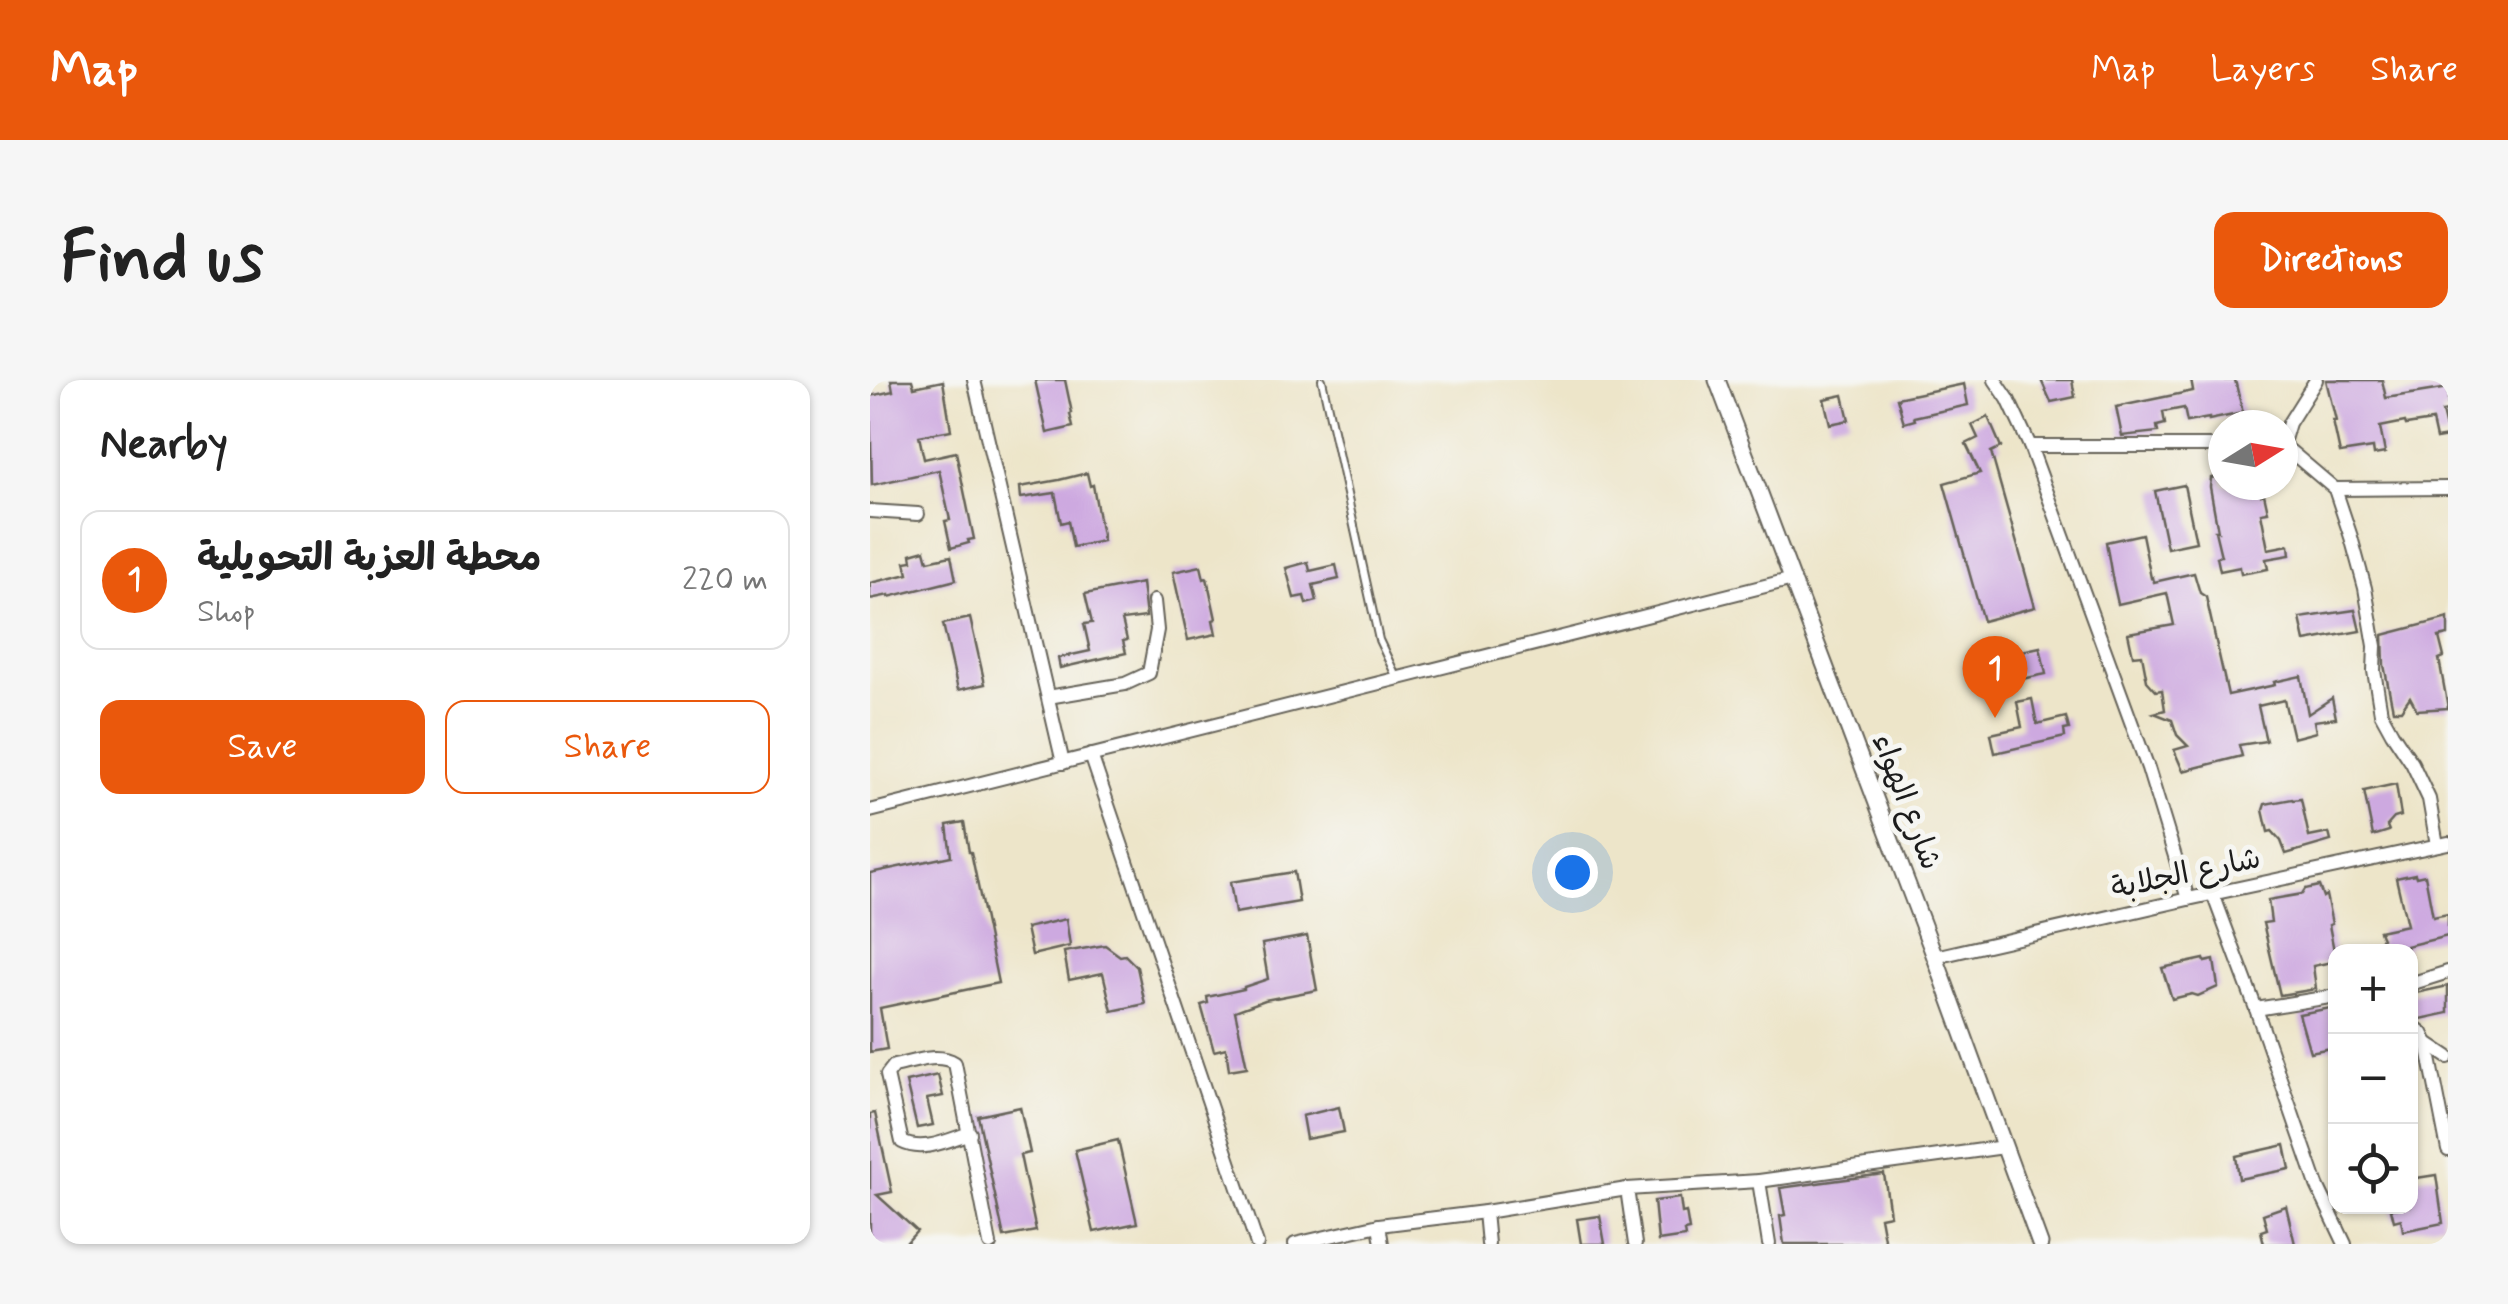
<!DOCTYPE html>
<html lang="en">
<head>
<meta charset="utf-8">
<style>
	:root { --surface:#fff; --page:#f6f6f6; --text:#222; --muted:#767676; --line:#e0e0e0; --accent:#ea580c }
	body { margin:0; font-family:Mynerve,"Playpen Sans Arabic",sans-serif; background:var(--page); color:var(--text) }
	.controls { position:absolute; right:30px; bottom:30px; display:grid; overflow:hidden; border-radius:20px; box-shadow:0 2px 8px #0004 }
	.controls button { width:90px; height:90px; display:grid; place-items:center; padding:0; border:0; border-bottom:2px solid var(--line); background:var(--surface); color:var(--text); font:50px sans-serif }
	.compass { position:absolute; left:1338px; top:30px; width:90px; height:90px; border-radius:50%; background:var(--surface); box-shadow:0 2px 8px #0004; rotate:79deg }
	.you { position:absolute; left:702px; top:492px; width:35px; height:35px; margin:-25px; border:8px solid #fff; border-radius:50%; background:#1a73e8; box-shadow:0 0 0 15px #1a73e833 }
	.badge { display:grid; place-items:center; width:65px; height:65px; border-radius:50%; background:var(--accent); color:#fff; font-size:32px; font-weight:700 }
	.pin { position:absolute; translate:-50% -82px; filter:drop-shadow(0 2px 5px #0008) }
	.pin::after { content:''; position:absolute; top:52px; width:35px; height:30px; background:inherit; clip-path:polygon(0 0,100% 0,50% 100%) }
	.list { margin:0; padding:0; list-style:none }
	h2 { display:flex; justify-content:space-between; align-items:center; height:130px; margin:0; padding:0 40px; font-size:42px }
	h2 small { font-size:32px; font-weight:400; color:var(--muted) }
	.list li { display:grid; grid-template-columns:65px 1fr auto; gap:30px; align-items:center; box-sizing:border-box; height:140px; margin:0 20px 20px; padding:0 20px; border:2px solid var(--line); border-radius:20px }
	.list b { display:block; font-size:38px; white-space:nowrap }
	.list p { margin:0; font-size:32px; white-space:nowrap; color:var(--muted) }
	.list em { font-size:32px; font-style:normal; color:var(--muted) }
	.actions { display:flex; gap:20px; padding:30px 40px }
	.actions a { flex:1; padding:22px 0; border:2px solid var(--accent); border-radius:20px; text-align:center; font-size:35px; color:var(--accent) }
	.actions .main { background:var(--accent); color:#fff }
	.icon { flex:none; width:55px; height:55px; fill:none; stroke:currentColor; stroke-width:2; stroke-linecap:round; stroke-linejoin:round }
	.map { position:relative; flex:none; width:1578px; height:864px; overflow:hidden; border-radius:20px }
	header { display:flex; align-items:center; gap:60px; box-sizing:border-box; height:140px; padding:0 50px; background:var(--accent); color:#fff }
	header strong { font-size:48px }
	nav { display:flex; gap:55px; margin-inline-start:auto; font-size:35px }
	.intro { display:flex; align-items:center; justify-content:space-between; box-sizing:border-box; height:240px; padding:0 60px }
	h1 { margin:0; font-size:70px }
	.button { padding:25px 45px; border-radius:20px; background:var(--accent); color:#fff; font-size:35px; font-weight:700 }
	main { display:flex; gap:60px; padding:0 60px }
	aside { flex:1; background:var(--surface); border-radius:20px; box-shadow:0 2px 8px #0004 }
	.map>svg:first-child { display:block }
	.building { fill:#cda9e0 }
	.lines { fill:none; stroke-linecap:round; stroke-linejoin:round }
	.service-casing { stroke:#656259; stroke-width:10 }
	.minor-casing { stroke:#656259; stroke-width:16 }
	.tertiary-casing { stroke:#656259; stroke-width:19 }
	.service { stroke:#fff; stroke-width:6 }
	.minor { stroke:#fff; stroke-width:12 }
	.tertiary { stroke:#fff; stroke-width:15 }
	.labels { text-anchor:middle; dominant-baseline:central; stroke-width:10; stroke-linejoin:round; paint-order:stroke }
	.street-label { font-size:30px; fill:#1c1c1c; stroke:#f6f6f2 }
</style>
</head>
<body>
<header>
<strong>Map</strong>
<nav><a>Map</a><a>Layers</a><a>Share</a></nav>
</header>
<div class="intro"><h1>Find us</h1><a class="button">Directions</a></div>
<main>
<aside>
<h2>Nearby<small></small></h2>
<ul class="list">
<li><span class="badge">1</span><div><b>محطة العزبة التحويلية</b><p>Shop</p></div><em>220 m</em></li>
</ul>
<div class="actions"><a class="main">Save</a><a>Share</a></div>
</aside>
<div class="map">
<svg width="1578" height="864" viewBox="0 0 1578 864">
	<rect width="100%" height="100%" fill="#f6f6f2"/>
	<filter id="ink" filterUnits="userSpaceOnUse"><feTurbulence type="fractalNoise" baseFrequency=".01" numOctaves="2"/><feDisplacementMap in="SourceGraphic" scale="20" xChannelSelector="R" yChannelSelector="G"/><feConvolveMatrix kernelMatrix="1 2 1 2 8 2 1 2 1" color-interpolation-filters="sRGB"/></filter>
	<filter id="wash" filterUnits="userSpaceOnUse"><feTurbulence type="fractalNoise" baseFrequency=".0048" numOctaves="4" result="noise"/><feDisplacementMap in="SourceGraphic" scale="40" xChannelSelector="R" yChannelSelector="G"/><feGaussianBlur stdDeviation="2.25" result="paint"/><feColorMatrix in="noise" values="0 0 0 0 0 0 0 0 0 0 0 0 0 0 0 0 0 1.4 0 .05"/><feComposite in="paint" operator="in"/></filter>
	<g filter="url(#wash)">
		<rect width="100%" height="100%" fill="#ede5c9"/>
		<g id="blocks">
			<g class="building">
				<polygon points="21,0 42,0 44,7 73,1 81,50 49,56 54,79 86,72 104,159 98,160 99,163 81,168 75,141 80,140 69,90 2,105 0,16 23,11"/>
				<polygon points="165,0 195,0 202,33 200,34 203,47 177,53"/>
				<polygon points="1171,0 1202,0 1205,17 1181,22"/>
				<polygon points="1321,0 1365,0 1373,33 1339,40 1339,38 1317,42 1314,28 1293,32 1295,44 1287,46 1288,52 1252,56 1246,27 1323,11"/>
				<polygon points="1456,0 1512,0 1516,18 1578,8 1578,31 1572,32 1578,57 1566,59 1562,41 1536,45 1535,42 1510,47 1515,73 1504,75 1503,68 1470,73 1463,41 1466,41"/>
				<polygon points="1094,4 1098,25 1044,37 1045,40 1034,43 1027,18"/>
				<polygon points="973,15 979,40 960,44 954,19"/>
				<polygon points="1118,37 1131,67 1121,72 1165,227 1113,241 1074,103 1110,93 1096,64 1108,58 1102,45"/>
				<polygon points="217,93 220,106 223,105 233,161 203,167 198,141 191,143 185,113 151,118 150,107 189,100"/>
				<polygon points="1353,95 1353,105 1389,105 1391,115 1394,114 1398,132 1391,133 1398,169 1419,165 1420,175 1396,179 1398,189 1371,194 1370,187 1350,191 1347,177 1351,176 1345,151 1348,151 1340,107 1341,98"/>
				<polygon points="1314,105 1326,162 1297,168 1285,111"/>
				<polygon points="1272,154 1281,198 1283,197 1284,202 1324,193 1330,213 1336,217 1358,315 1405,305 1404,302 1431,296 1438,334 1462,318 1466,338 1444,341 1446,352 1423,358 1414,320 1388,326 1396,361 1369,365 1372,376 1313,391 1304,370 1318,366 1307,355 1302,340 1284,333 1295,330 1292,310 1286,311 1277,301 1272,275 1263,276 1258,253 1304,245 1297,213 1248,224 1242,197 1236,162"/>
				<polygon points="55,170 58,181 81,176 86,200 19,217 19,215 0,219 0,203 38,194 35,182 42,181 41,174"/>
				<polygon points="438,182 440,191 466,185 469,199 443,205 447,221 436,224 434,216 424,218 416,188"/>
				<polygon points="331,186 334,199 337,198 346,239 343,240 346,254 318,260 303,192"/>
				<polygon points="272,203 276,237 252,240 257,260 253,261 256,273 190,288 188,278 220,271 214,244 222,243 215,214"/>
				<polygon points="1485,230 1490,251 1435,261 1430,238"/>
				<polygon points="100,238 115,304 88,310 73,244"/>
				<polygon points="1578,238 1578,255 1569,257 1574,277 1569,279 1578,328 1547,330 1540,317 1531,330 1523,330 1514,285 1513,255"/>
				<polygon points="1170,267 1176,294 1152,299 1151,293 1109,302 1105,281"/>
				<polygon points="1162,319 1167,344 1196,337 1199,349 1194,350 1195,357 1125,373 1121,354 1152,347 1147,322"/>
				<polygon points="1526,404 1531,436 1524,438 1517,446 1519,451 1503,456 1494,411"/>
				<polygon points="1422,419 1423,420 1431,419 1439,457 1459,453 1461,461 1416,474 1411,461 1402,451 1398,452 1393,430 1395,424"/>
				<polygon points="94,442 99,472 101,472 128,603 10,628 17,669 0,672 0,493 81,476 77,445"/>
				<polygon points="424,492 429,522 365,533 360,502"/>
				<polygon points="1545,494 1546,497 1555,495 1563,537 1578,534 1578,556 1536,566 1537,572 1511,572 1509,562 1512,558 1509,551 1537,545 1526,498"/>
				<polygon points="1449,506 1453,517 1456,515 1462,544 1459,545 1466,581 1443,586 1446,609 1410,615 1393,543 1401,542 1398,520 1432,514 1435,509"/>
				<polygon points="196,539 200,566 162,575 156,548"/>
				<polygon points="437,556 447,610 395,620 365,631 377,687 359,690 356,668 344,671 331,625 338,623 337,617 374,609 374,607 398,599 392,564"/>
				<polygon points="235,565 250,576 255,575 267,587 275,624 242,631 233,593 199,600 194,572"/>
				<polygon points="1334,579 1335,582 1344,580 1348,607 1328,616 1322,614 1302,619 1292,588"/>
				<polygon points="1578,606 1578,633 1551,639 1545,635 1541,614"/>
				<polygon points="1466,627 1466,667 1440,672 1429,634"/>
				<polygon points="68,695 73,716 57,719 63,745 47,748 36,702"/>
				<polygon points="150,727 160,773 150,775 166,851 134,857 108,736"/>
				<polygon points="469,727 474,752 436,759 432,736"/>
				<polygon points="5,733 22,812 7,815 47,851 35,864 0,864 0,734"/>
				<polygon points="248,760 267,843 224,852 205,770"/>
				<polygon points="1415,765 1420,789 1369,799 1366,776"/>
				<polygon points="1014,794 1020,835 1010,837 1015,864 914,864 910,836 915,835 910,808"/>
				<polygon points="1566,795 1573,843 1533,851 1531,839 1524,841 1521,829 1540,826 1540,799"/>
				<polygon points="810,818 812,833 816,832 819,850 814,851 815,857 788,861 784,821"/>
				<polygon points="1416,826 1425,864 1394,864 1391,851 1397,849 1393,834"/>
				<polygon points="730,836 735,864 711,864 707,839"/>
			</g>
		</g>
	</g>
	<g filter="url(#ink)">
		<use href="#blocks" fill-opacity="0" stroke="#656259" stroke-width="2.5"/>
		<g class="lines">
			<defs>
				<polyline id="service" points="452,0 509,260 527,298"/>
				<g id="minor">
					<polyline points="104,0 193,383"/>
					<polyline points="1125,0 1138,19 1160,66 1278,388 1318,519"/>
					<polyline points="1413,63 1419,43 1446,0"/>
					<polyline points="1413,65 1465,109 1481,157 1495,208 1505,266 1504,291 1511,333 1522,353 1542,383 1559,419 1567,465"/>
					<polyline points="1160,66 1353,66"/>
					<polyline points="1465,109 1578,108"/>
					<polyline points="0,131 48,134"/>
					<polyline points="178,317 255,304 279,293 287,250 284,221"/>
					<polyline points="221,375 387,864"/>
					<polyline points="0,431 923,199"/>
					<polyline points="1343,514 1386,629 1447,805 1475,864"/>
					<polyline points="1065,577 1318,519 1578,463"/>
					<polyline points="1540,604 1578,592"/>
					<polyline points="1386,629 1466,616"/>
					<polyline points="1540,643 1552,653 1557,663 1578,770"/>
					<polyline points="1557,663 1578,677"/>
					<path d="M 100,753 C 78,760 53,773 32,762 L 17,695 L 24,686 C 43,682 68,672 85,683 L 120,864"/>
					<polyline points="889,801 899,864"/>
					<polyline points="757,809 765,864"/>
					<polyline points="615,832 618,864"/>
					<polyline points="509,845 512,864"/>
					<polyline points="425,864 509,845 615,832 757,809 889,801 1134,767"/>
				</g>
				<polyline id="tertiary" points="847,0 1065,577 1170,864"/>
			</defs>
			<use href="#service" class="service-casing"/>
			<use href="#minor" class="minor-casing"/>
			<use href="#tertiary" class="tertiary-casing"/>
			<use href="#service" class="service"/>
			<use href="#minor" class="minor"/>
			<use href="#tertiary" class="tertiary"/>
		</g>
	</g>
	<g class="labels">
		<g class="street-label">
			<text transform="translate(1036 422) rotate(69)">شارع الهواء</text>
			<text transform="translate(1316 494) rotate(-12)">شارع الجلابة</text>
		</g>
	</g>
</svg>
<div class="controls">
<button>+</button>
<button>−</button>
<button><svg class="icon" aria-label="locate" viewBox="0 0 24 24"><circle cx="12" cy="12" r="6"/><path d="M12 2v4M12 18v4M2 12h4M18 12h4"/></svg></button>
</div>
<svg class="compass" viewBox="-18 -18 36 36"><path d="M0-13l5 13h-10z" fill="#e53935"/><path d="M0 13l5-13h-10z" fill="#767676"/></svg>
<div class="you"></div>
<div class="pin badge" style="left:1125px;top:338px">1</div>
</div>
</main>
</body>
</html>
